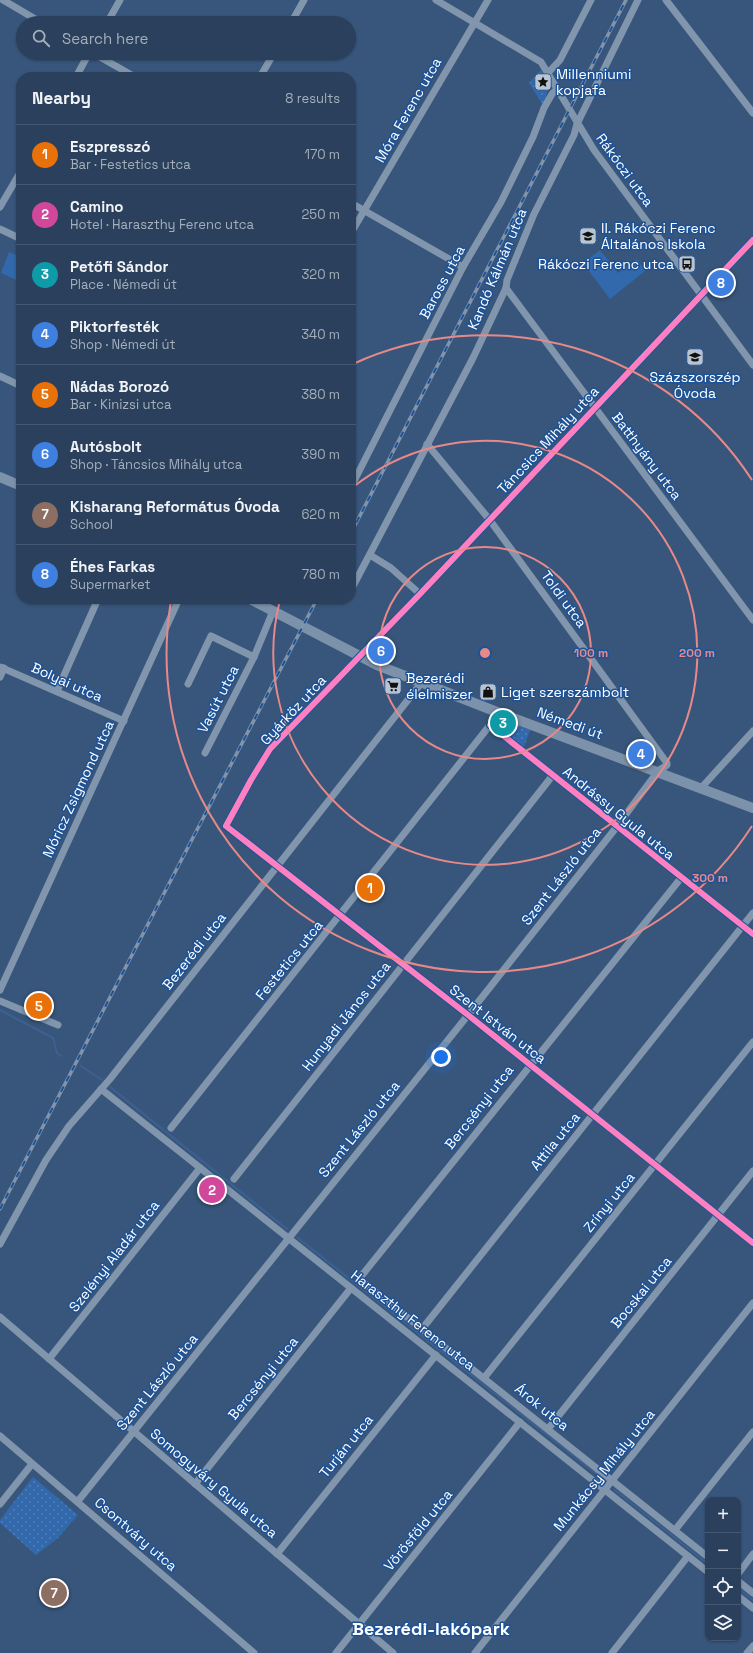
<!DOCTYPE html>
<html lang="en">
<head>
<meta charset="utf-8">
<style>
	:root { --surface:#2a405c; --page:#324762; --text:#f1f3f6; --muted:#a5afbb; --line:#465972; --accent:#bca0f2 }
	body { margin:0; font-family:"Space Grotesk",sans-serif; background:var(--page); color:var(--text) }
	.controls { position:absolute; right:12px; bottom:12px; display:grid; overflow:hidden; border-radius:8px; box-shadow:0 1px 3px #0004 }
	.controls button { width:36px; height:36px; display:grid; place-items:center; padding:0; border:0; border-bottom:1px solid var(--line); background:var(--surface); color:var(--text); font:20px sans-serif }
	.you { position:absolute; left:441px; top:1057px; width:14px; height:14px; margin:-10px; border:3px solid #fff; border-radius:50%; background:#1a73e8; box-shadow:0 0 0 6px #1a73e833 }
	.badge { display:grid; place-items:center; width:26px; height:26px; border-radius:50%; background:var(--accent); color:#fff; font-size:13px; font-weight:700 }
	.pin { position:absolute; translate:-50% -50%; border:2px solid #fff; box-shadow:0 1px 4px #0006 }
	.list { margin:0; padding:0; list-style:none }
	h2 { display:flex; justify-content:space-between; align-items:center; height:52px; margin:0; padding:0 16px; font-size:17px }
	h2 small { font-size:13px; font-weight:400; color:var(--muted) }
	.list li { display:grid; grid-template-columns:26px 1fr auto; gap:12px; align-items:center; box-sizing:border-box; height:60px; padding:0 16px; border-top:1px solid var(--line) }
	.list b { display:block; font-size:15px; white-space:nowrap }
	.list p { margin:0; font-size:13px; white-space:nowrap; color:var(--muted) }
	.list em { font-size:13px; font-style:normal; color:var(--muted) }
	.icon { flex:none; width:22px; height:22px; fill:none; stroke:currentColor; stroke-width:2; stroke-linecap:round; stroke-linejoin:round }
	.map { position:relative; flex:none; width:753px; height:1653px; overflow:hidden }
	.search { position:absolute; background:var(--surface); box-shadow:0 1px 3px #0004; left:16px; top:16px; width:340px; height:44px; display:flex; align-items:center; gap:10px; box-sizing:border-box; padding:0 14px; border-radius:22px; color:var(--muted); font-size:15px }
	.panel { position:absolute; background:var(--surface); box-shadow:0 1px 3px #0004; left:16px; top:72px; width:340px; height:532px; border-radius:16px }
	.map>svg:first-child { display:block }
	.green { fill:#3269ac }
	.park { fill:url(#park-dots) }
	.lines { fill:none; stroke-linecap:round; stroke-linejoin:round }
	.stream { stroke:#3c6191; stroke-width:2 }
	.minor { stroke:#8196ad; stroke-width:7 }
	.secondary { stroke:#7c91aa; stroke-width:10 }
	.rail-casing { stroke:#8094ab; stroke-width:3.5 }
	.rail { stroke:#1d5296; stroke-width:2; stroke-dasharray:6; stroke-linecap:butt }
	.cycleway-casing { stroke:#1d5296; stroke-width:8 }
	.cycleway { stroke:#ff80c0; stroke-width:6 }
	.ring { fill:none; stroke:#e88989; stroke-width:2 }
	.labels { text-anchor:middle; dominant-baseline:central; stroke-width:3; stroke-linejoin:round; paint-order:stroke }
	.poi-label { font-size:14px; fill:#fff; stroke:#1d5296; text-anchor:start }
	.street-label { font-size:14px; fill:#fff; stroke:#1d5296 }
	.district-label { font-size:18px; font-weight:bold; fill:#fff; stroke:#1d5296 }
	.centre { fill:#e88989; stroke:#1d5296; stroke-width:2 }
	.ring-label { font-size:12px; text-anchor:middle; font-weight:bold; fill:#e88989; stroke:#1d5296; stroke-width:3; stroke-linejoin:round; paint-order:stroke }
</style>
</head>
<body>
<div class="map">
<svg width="753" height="1653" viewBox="0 0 753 1653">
	<defs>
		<pattern id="park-dots" width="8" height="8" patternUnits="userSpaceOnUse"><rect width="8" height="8" fill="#3269ac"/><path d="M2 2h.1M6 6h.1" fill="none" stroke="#5180b8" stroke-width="1.8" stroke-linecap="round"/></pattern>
	</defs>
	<rect width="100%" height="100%" fill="#38567b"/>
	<g class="green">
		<polygon points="600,250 618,273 637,259 645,271 610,299 583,263"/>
		<polygon points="9,252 21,257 21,282 1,273"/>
	</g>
	<g class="park">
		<path d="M 541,70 C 549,83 549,92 543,105 L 529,83 Z"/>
		<polygon points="505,720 530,730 524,747 500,727 502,723"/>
		<polygon points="33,1477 78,1515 58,1538 36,1555 0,1523 0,1520"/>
	</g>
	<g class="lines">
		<g class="stream">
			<polyline points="0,1010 53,1038 57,1053 61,1056"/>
			<polyline points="81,1066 102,1080"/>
			<polyline points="110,1087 287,1229"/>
			<polyline points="298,1238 603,1479"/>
			<polyline points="615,1490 708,1564"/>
			<polyline points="738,1588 753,1600"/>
		</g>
		<g class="minor">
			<polyline points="3,0 42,23"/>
			<polyline points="436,0 541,62 594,150 753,365"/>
			<polyline points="666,0 753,113"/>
			<polyline points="107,23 120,0"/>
			<polyline points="291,23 304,0"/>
			<polyline points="93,53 135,77"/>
			<polyline points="548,73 560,60 591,0"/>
			<polyline points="76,77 89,53"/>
			<polyline points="260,77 274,53"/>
			<polyline points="351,203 463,267"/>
			<polyline points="0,207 21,171"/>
			<polyline points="0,229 21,239"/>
			<polyline points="351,233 488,0"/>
			<polyline points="753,240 420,594 270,749 251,780 226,826 468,1015 753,1243"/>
			<polyline points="506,288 753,620"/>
			<polyline points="0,376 21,386"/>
			<polyline points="351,487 463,267 501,202 533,137 544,108 552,94 556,90"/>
			<polyline points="370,555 391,568 420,594"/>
			<polyline points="352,588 473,358 506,288 507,280 534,214 574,135 577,124 638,0"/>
			<polyline points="0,667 124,721"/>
			<polyline points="0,677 4,668"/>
			<polyline points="188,684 211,636 254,657"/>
			<polyline points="57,691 98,599"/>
			<polyline points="490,725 753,934"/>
			<polyline points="205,753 254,657 273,611"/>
			<polyline points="702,787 753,731"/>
			<polyline points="681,878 359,1279 708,1557"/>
			<polyline points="0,990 179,599"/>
			<polyline points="0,1001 58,1025"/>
			<polyline points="101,1089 708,1572"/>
			<polyline points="171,1128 490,725 497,712"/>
			<polyline points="234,1179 553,775"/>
			<polyline points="0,1244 46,1160 69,1126 110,1079 422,682"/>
			<polyline points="0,1317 393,1653"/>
			<polyline points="422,1329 753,913"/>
			<polyline points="49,1359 200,1168"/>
			<polyline points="484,1378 753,1042"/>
			<polyline points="548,1429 753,1171"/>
			<polyline points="0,1436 254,1653"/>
			<polyline points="195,1484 351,1288"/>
			<polyline points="78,1501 468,1015 615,829 658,771 667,765 667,763 489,519 427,444"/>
			<polyline points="0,1504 32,1464"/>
			<polyline points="675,1530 753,1432"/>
			<polyline points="277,1554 436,1355"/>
			<polyline points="738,1574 753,1554"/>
			<polyline points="738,1581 753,1593"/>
			<polyline points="738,1596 753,1608"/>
			<polyline points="336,1653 520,1422"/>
			<polyline points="475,1653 753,1303"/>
			<polyline points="612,1653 688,1556"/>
			<polyline points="747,1653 753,1646"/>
		</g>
		<g class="secondary">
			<polyline points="0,477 21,486"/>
			<polyline points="250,599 377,665 497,712 753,808"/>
		</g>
		<defs>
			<g id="rail">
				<polyline points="351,533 626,0"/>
				<polyline points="0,1209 317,599"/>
			</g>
		</defs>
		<use href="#rail" class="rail-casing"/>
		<use href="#rail" class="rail"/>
		<defs>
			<g id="cycleway">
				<polyline points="753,240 420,594 270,749 251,780 226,826 468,1015 753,1243"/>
				<polyline points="490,725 753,934"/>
			</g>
		</defs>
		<use href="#cycleway" class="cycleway-casing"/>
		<use href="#cycleway" class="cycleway"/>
	</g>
	<g class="ring">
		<circle cx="485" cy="653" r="106"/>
		<path d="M352 488A212 212 0 1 1 280 600"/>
		<path d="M752 826A318 318 0 0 1 171 601M353 364A318 318 0 0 1 752 480"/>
	</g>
	<defs>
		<symbol id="sight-square" viewBox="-11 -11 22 22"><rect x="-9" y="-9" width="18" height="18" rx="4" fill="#b9c4d1" stroke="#1d5296"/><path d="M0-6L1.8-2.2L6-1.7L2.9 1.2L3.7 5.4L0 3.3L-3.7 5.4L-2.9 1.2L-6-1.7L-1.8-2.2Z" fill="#111"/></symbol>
		<symbol id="school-square" viewBox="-11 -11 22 22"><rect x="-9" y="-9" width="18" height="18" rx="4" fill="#b9c4d1" stroke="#1d5296"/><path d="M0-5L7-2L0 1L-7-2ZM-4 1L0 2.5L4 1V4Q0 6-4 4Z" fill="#111"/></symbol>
		<symbol id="bus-square" viewBox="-11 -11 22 22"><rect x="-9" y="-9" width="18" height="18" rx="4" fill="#b9c4d1" stroke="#1d5296"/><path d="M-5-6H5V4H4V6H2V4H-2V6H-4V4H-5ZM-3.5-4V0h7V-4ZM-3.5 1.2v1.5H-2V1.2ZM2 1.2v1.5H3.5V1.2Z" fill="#111"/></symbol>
		<symbol id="supermarket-square" viewBox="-11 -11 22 22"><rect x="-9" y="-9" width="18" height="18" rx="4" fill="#b9c4d1" stroke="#1d5296"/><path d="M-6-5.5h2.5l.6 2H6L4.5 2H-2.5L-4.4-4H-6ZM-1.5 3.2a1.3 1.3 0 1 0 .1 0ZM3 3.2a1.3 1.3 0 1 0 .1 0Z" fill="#111"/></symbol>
		<symbol id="shop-square" viewBox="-11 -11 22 22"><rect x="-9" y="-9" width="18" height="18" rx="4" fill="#b9c4d1" stroke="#1d5296"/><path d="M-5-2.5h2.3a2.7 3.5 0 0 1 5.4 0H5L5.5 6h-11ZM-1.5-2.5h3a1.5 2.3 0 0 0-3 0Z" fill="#111"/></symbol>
	</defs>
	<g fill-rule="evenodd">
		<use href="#sight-square" x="533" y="72" width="20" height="20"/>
		<use href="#school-square" x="578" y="226" width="20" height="20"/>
		<use href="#bus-square" x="677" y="254" width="20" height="20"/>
		<use href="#school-square" x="685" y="347" width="20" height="20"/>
		<use href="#supermarket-square" x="383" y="676" width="20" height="20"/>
		<use href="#shop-square" x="478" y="682" width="20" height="20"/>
	</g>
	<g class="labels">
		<g class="poi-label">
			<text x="556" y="74">Millenniumi<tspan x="556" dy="16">kopjafa</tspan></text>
			<text x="601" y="228">II. Rákóczi Ferenc<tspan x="601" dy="16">Általános Iskola</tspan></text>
			<text x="674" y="264" text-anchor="end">Rákóczi Ferenc utca</text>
			<text x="695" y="377" text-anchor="middle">Százszorszép<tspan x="695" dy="16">Óvoda</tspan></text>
			<text x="406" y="678">Bezerédi<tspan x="406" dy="16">élelmiszer</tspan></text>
			<text x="501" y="692">Liget szerszámbolt</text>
		</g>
		<g class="street-label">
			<text transform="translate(408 110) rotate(-60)">Móra Ferenc utca</text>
			<text transform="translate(625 170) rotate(54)">Rákóczi utca</text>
			<text transform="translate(497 269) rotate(-67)">Kandó Kálmán utca</text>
			<text transform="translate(442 282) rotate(-62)">Baross utca</text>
			<text transform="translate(548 440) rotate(-47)">Táncsics Mihály utca</text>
			<text transform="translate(647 456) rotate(53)">Batthyány utca</text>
			<text transform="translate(564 599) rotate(54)">Toldi utca</text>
			<text transform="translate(67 682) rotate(24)">Bolyai utca</text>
			<text transform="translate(218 699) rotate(-63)">Vasút utca</text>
			<text transform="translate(293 710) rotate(-47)">Gyárköz utca</text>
			<text transform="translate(570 723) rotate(20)">Némedi út</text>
			<text transform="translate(78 789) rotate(-65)">Móricz Zsigmond utca</text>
			<text transform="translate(619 813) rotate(39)">Andrássy Gyula utca</text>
			<text transform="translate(561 876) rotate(-52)">Szent László utca</text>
			<text transform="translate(194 951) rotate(-52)">Bezerédi utca</text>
			<text transform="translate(289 960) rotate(-51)">Festetics utca</text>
			<text transform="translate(346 1016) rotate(-52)">Hunyadi János utca</text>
			<text transform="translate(498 1024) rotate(38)">Szent István utca</text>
			<text transform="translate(479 1107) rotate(-52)">Bercsényi utca</text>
			<text transform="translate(359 1129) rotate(-51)">Szent László utca</text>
			<text transform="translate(555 1141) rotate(-51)">Attila utca</text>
			<text transform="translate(609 1202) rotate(-51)">Zrínyi utca</text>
			<text transform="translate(114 1256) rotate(-52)">Szelényi Aladár utca</text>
			<text transform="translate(641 1292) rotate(-51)">Bocskai utca</text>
			<text transform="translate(413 1320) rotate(38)">Haraszthy Ferenc utca</text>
			<text transform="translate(263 1378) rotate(-51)">Bercsényi utca</text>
			<text transform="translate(157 1382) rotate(-51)">Szent László utca</text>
			<text transform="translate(542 1407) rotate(39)">Árok utca</text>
			<text transform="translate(346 1446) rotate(-51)">Turján utca</text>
			<text transform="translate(604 1470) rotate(-51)">Munkácsy Mihály utca</text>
			<text transform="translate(214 1483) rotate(40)">Somogyváry Gyula utca</text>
			<text transform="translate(418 1530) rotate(-51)">Vörösföld utca</text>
			<text transform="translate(136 1534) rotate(41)">Csontváry utca</text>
		</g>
		<g class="district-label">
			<text x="431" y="1628">Bezerédi-lakópark</text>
		</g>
	</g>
	<circle cx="485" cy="653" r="6" class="centre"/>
	<g class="ring-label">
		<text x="591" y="657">100 m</text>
		<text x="697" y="657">200 m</text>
		<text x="710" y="882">300 m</text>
	</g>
</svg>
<div class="controls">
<button>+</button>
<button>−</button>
<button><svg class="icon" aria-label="locate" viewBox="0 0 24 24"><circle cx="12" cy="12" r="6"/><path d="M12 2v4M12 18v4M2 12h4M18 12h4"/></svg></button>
<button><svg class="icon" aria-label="layers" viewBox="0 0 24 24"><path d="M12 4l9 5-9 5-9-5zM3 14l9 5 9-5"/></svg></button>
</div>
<div class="you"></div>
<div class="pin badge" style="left:370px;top:888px;background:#e8710a">1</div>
<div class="pin badge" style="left:212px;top:1190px;background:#d1479c">2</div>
<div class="pin badge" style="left:503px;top:723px;background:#0f9aa8">3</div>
<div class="pin badge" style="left:641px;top:754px;background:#3f7fe0">4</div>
<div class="pin badge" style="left:39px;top:1006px;background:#e8710a">5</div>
<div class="pin badge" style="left:381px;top:651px;background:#3f7fe0">6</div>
<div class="pin badge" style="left:54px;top:1593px;background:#8d6e63">7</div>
<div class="pin badge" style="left:721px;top:283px;background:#3f7fe0">8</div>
<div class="search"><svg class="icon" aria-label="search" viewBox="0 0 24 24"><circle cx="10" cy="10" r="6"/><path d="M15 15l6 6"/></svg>Search here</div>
<section class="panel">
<h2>Nearby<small>8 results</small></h2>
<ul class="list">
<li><span class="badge" style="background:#e8710a">1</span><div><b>Eszpresszó</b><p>Bar · Festetics utca</p></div><em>170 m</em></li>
<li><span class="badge" style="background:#d1479c">2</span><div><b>Camino</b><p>Hotel · Haraszthy Ferenc utca</p></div><em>250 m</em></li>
<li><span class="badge" style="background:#0f9aa8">3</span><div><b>Petőfi Sándor</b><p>Place · Némedi út</p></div><em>320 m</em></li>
<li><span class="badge" style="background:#3f7fe0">4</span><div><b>Piktorfesték</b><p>Shop · Némedi út</p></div><em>340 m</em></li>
<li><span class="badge" style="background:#e8710a">5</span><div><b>Nádas Borozó</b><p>Bar · Kinizsi utca</p></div><em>380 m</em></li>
<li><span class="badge" style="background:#3f7fe0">6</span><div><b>Autósbolt</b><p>Shop · Táncsics Mihály utca</p></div><em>390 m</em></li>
<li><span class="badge" style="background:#8d6e63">7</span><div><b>Kisharang Református Óvoda</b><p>School</p></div><em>620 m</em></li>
<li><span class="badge" style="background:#3f7fe0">8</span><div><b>Éhes Farkas</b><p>Supermarket</p></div><em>780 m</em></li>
</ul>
</section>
</div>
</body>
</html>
